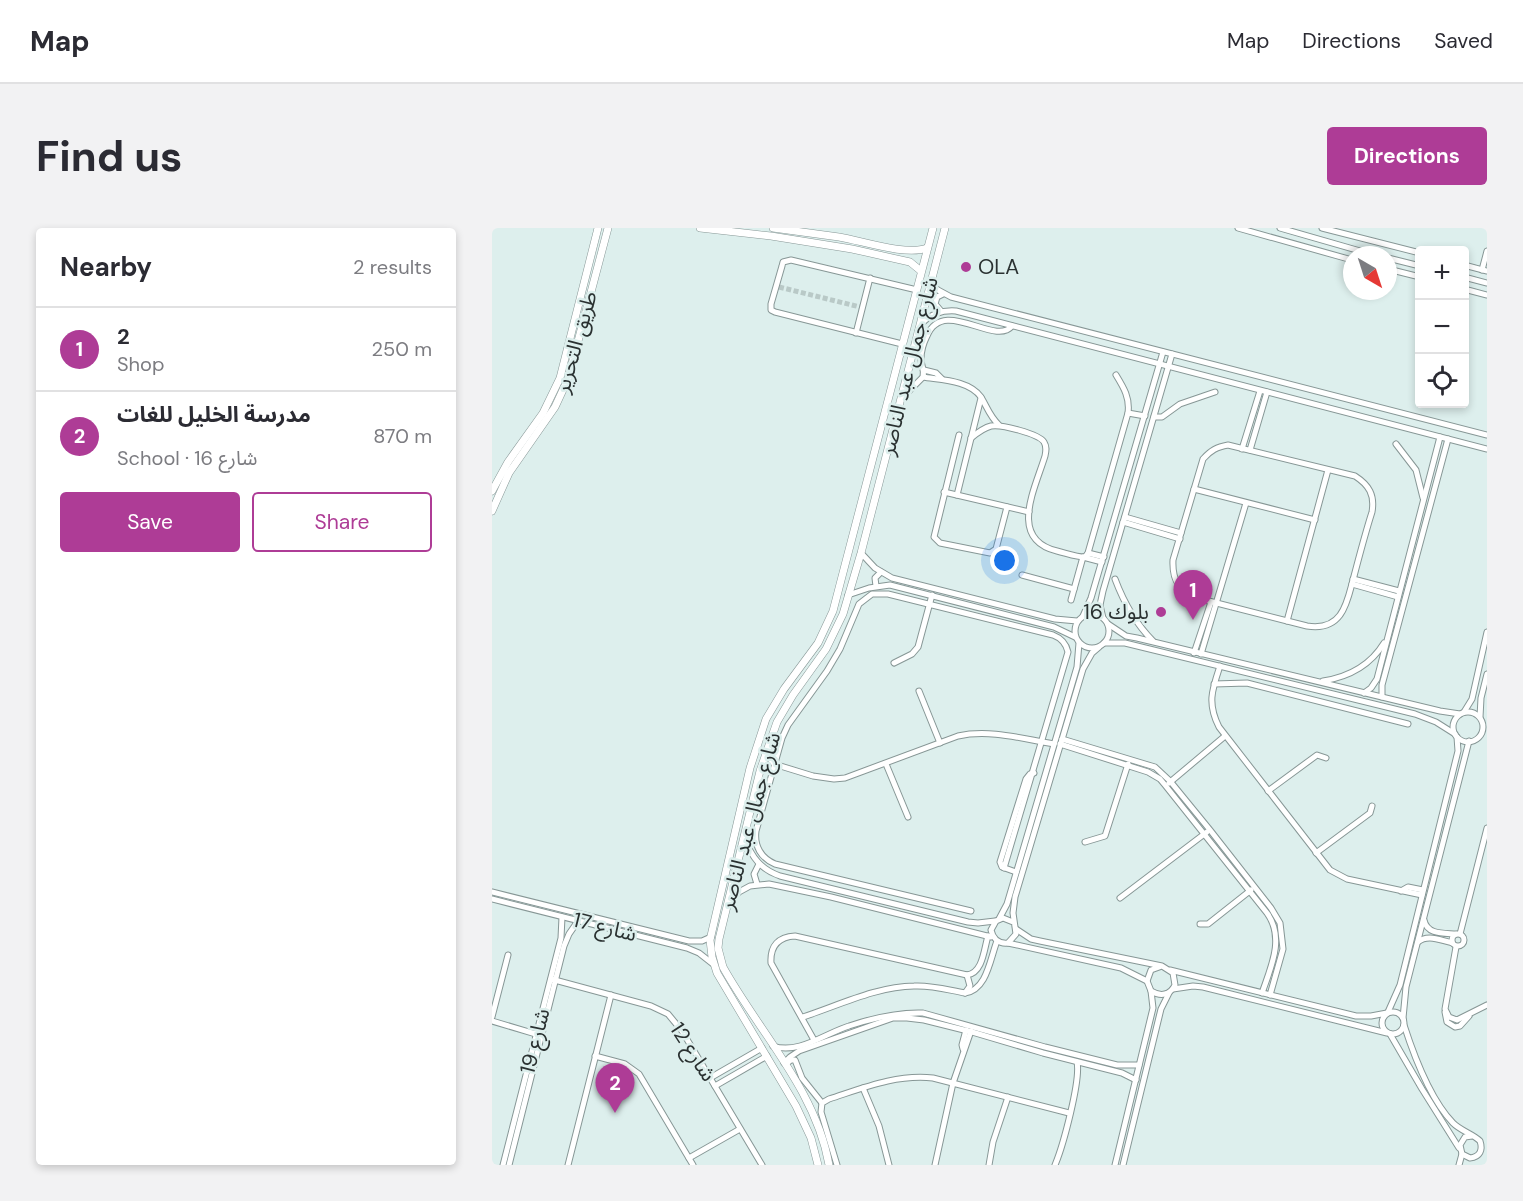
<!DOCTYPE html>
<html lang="en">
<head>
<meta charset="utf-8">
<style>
	:root { --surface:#fff; --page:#f2f2f3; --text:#2b2b33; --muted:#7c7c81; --line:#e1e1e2; --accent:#ae3c96 }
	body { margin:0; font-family:"DM Sans","Noto Sans Arabic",sans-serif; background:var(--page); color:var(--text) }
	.controls { position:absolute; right:18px; top:18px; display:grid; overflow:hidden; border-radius:6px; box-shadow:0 3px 9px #0003 }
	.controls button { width:54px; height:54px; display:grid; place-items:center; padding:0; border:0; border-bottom:2px solid var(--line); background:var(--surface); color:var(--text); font:30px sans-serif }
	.compass { position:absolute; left:851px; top:18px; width:54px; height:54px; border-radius:50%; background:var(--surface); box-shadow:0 3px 9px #0003; rotate:141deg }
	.you { position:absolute; left:513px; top:333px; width:21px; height:21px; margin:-15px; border:4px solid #fff; border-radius:50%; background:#1a73e8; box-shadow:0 0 0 9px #1a73e833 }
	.badge { display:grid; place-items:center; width:39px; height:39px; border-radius:50%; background:var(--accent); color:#fff; font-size:20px; font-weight:700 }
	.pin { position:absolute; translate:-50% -50px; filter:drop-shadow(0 2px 3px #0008) }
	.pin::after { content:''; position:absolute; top:32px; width:21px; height:18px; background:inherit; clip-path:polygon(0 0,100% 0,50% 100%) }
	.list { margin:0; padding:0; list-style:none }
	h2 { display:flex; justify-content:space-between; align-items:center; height:78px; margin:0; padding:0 24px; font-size:26px }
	h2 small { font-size:20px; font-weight:400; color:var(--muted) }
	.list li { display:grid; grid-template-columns:39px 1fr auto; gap:18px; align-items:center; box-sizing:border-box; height:84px; padding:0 24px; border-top:2px solid var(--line) }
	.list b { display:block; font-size:22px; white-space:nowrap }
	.list p { margin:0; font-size:20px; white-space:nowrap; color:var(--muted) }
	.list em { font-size:20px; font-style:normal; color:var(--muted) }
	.actions { display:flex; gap:12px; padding:18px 24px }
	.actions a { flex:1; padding:14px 0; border:2px solid var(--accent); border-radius:6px; text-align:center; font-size:21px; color:var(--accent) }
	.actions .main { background:var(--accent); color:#fff }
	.icon { flex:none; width:33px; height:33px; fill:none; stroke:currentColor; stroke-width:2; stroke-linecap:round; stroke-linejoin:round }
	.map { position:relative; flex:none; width:995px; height:937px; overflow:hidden; border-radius:6px }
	header { display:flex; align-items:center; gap:36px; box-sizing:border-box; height:84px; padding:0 30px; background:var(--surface); border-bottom:2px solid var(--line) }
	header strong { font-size:28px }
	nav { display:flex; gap:33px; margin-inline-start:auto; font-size:21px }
	.intro { display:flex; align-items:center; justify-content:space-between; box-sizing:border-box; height:144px; padding:0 36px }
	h1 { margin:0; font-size:42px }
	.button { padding:15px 27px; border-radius:6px; background:var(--accent); color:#fff; font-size:21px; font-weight:700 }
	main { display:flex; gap:36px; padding:0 36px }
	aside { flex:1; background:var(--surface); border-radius:6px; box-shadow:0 3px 9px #0003 }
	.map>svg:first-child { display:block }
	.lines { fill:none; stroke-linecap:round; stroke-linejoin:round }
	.street-tunnel { stroke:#b9c9c7; stroke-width:5; stroke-dasharray:5 2.5; stroke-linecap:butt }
	.street-casing { stroke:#879796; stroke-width:7 }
	.secondary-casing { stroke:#879796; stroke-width:8 }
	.street { stroke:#fff; stroke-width:5 }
	.secondary { stroke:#fff; stroke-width:7 }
	.poi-dot { fill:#ae3c96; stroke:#ddefed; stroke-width:2 }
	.labels { text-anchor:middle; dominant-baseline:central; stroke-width:5; stroke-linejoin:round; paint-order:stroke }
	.poi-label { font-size:21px; fill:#2a3131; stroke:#ddefed; text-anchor:start }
	.street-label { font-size:21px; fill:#2a3131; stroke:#ddefed }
</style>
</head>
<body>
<header>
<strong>Map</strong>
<nav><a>Map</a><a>Directions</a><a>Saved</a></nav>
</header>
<div class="intro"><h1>Find us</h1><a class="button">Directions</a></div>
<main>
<aside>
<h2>Nearby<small>2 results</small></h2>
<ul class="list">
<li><span class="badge">1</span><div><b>2</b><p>Shop</p></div><em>250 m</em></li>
<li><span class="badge">2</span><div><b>مدرسة الخليل للغات</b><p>School · شارع 16</p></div><em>870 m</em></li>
</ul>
<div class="actions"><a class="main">Save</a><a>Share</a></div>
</aside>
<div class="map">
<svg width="995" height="937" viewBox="0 0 995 937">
	<rect width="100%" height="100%" fill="#ddefed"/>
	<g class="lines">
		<polyline class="street-tunnel" points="287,59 368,79"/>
		<defs>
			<g id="street">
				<polyline points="746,0 860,32"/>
				<polyline points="788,0 882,27"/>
				<polyline points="830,0 928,25"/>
				<polyline points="896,30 928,38"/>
				<polyline points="972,37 995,43"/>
				<polyline points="896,41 928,49"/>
				<polyline points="990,42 995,23"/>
				<polyline points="972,49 995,55"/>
				<polyline points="437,54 446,62 459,69 995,207"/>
				<polyline points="972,61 995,67"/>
				<polyline points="449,83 443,76 445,69 451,66"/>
				<path d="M 429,96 C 439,86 449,82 464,83 L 995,221"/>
				<polyline points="364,105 378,50"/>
				<polyline points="410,116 283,84 279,82 279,76 290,38 291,34 299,32 425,62"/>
				<polyline points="432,142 444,145 450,151"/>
				<path d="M 431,149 C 449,152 477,152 489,169 C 495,179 498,189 507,197"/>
				<path d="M 409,171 L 431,149 C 433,142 429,138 429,131 C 429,124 432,114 435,108 C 451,68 503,119 520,98"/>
				<polyline points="636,185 653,188"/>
				<polyline points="662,189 670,189 688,176 723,164"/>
				<polyline points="467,207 442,309 448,315 498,325 504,321 515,279"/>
				<path d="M 479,210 C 485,205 491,200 499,198 C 509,196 547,206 552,214 C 555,219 554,223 553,228 C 543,261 516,311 565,323 C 574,325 584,329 593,329 L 596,325 L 636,185 C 638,170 632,160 624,147"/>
				<polyline points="904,216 924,242 931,270"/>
				<path d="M 736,217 L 863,248 C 877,257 883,267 880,284 C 873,306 867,329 861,352 C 858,363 855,378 848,387 C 840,398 828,400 815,398 L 705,370 C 687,364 680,352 681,332 L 711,231 C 719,222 725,219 736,217 Z"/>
				<polyline points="750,221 768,163"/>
				<polyline points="758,222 775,164"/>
				<polyline points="702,261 823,292"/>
				<polyline points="452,264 537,284"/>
				<polyline points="465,267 489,170"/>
				<polyline points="633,289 689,305"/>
				<polyline points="631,294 688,311"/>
				<polyline points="369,325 383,340 400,350 563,391 585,393"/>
				<polyline points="596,325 612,329"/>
				<polyline points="530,347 582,361"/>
				<path d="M 623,351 C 632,375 643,395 661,413"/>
				<polyline points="861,351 907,363"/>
				<polyline points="860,356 906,369"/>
				<polyline points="384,358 383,350 389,344"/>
				<polyline points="356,367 377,360 398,357 562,399 583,409"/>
				<polyline points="579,372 591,329 610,334"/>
				<circle cx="600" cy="403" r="17"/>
				<polyline points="591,388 599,370 671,124"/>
				<polyline points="611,390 608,377 611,363 680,126"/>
				<polyline points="795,393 836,242"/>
				<polyline points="616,396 634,408 645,410 948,483 968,486"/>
				<polyline points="612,415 633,415 923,486 944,494 963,506"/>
				<polyline points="702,425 719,374"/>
				<polyline points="709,426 754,275"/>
				<polyline points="402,435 420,426 426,419 440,367"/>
				<path d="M 728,438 C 720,462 715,475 727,499 L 838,642 L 855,651 L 930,667"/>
				<path d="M 831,453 C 856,449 878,438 892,415"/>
				<polyline points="722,456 755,455 916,496"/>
				<polyline points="427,463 448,515"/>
				<polyline points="872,465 879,460 885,451 948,209"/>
				<polyline points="890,469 890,457 956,211"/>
				<polyline points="972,484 980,471 995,404"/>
				<circle cx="976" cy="499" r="15"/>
				<polyline points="988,489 989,470 995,446"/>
				<polyline points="570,511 663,539 678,553 718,602 779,680 788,695 791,721 778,767"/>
				<path d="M 568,516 L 656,544 L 668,551 L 673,557 L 775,685 C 793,710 779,739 770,765"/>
				<path d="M 274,526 L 282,536 L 321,548 L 342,551 L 353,550 L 466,508 C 498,501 531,511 562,516"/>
				<polyline points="394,536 416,589"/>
				<polyline points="677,555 733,508"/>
				<polyline points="776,563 825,527 834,530"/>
				<path d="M 252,610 C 260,629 268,641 288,648 L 476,694 L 486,695 L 503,693"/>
				<polyline points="593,614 613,608 636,536"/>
				<polyline points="824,625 878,585 880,578"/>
				<polyline points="524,644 510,639 508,634 534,551 538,546 542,545"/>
				<polyline points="265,656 262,646 267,636"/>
				<polyline points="909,663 916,659 931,662"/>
				<polyline points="0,664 197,713 210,713 219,709"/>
				<polyline points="628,670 715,604"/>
				<polyline points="0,671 195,720 207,725 221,736"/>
				<polyline points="237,674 247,664 258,658 277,656 339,669 499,709"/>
				<path d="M 479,683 L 283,636 C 269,630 262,618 264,603 L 290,510 L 296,497 L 335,443 L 348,421 L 367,376 L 380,366 L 396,366 L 561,407 C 569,410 574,415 576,424 L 512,640"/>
				<polyline points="507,691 515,676 585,439 587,415"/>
				<path d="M 932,692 C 935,707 952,705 964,706"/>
				<path d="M 521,694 L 511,690 L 504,693 L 499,702 C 501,711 507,716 516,715 L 524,706 L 521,685 L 523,669 L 591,441 L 600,425 L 607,419"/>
				<polyline points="708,696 716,696 759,662"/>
				<path d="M 524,701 L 539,711 L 548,713 L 670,738 L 681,745 L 683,757 C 678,767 669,769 659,763 L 655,753 L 659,742 L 670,738"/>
				<circle cx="966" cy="712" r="6"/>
				<polyline points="968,706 995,600"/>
				<path d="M 926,714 C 935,706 950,712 960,715"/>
				<polyline points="516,715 629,740 655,753"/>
				<polyline points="964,719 953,781 957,789 965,792 995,777"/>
				<polyline points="678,742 864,788 879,788 895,785"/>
				<polyline points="59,751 159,778 176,786 190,803 270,937"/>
				<polyline points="681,761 701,758 711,759 895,805"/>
				<polyline points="473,765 478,758 475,747"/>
				<circle cx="901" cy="795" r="11"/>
				<polyline points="896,784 908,757 966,523 965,509"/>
				<polyline points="953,784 955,794 963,799 968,798 977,788"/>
				<polyline points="0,789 16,727"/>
				<path d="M 311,789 C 345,778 386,758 422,758 C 440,757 456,762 473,765 C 495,762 498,731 505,713"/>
				<polyline points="911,790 914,759 977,513"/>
				<polyline points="0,793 47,807"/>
				<path d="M 912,797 C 922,828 938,871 961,895 C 969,903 981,906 988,913 C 991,922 988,929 978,930 L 970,926 L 968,917 L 973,909 L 980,908"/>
				<polyline points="898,806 930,861 967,920"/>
				<path d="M 322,812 L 279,735 C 278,718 286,709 303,708 L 475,747 C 491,745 492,721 496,708"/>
				<path d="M 281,818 C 306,827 334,805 357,798 C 381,790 405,784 431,785 L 553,819 L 625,837 L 647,837"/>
				<polyline points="471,821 470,817 474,802"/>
				<polyline points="103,828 133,836 147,846 201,937"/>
				<polyline points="292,835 298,829 307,823 401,790 415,790 432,792 480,804 551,825 630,845 644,852"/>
				<polyline points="295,835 299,832 303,832 310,850 330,875"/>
				<polyline points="218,850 270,820"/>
				<polyline points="223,858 275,828"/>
				<polyline points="371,860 387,898 397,937"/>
				<polyline points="197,930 248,901"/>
				<polyline points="11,937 69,710 70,689"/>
				<polyline points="17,937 72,718 77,706 86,693"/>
				<polyline points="76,937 119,767"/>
				<path d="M 345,937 L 329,884 L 330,875 L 337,871 C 371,860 404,846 441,850 L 577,885"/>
				<polyline points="443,937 461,855 479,803"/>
				<polyline points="497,937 501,914 516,869"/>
				<path d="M 563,937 C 571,918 589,852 585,834"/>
				<polyline points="623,937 661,780 659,763"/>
				<polyline points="631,937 669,781 677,765"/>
				<polyline points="967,937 970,926"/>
			</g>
			<g id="secondary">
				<polyline points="208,0 279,8 360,21 418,34 429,43"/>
				<path d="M 281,0 C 303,3 325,6 347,9 C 371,13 414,28 435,20"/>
				<polyline points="0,263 16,234 51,185 68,150 106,0"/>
				<polyline points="0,283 17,245 63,179 76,151 116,0"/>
				<polyline points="326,937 319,910 304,878 225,745 220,729 218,712 258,540 274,491 292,461 326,415 341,383 441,0"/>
				<path d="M 337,937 C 324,862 267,804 231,739 L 226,720 L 227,711 L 268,543 L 285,494 L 301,467 L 334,421 L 351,386 L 369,325 L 453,0"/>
			</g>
		</defs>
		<use href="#street" class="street-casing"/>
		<use href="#secondary" class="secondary-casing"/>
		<use href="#street" class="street"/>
		<use href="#secondary" class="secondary"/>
	</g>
	<g class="poi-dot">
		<circle cx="474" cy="39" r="6"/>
		<circle cx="669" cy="384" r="6"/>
	</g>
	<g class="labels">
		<g class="poi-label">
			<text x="486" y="39">OLA</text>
			<text x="657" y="384" text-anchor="end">بلوك 16</text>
		</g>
		<g class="street-label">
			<text transform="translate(84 114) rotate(-74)">طريق التحرير</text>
			<text transform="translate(417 138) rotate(-76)">شارع جمال عبد الناصر</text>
			<text transform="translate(258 593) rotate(-75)">شارع جمال عبد الناصر</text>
			<text transform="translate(113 699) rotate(14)">شارع 17</text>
			<text transform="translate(43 813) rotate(-76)">شارع 19</text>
			<text transform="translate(201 824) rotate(57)">شارع 12</text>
		</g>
	</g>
</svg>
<div class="controls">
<button>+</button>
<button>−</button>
<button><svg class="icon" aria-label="locate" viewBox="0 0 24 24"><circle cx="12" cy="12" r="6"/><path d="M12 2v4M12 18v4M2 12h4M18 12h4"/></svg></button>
</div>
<svg class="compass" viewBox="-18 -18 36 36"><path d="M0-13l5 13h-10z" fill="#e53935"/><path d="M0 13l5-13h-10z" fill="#7c7c81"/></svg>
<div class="you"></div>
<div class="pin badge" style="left:701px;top:392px">1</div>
<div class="pin badge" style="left:123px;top:885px">2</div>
</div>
</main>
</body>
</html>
